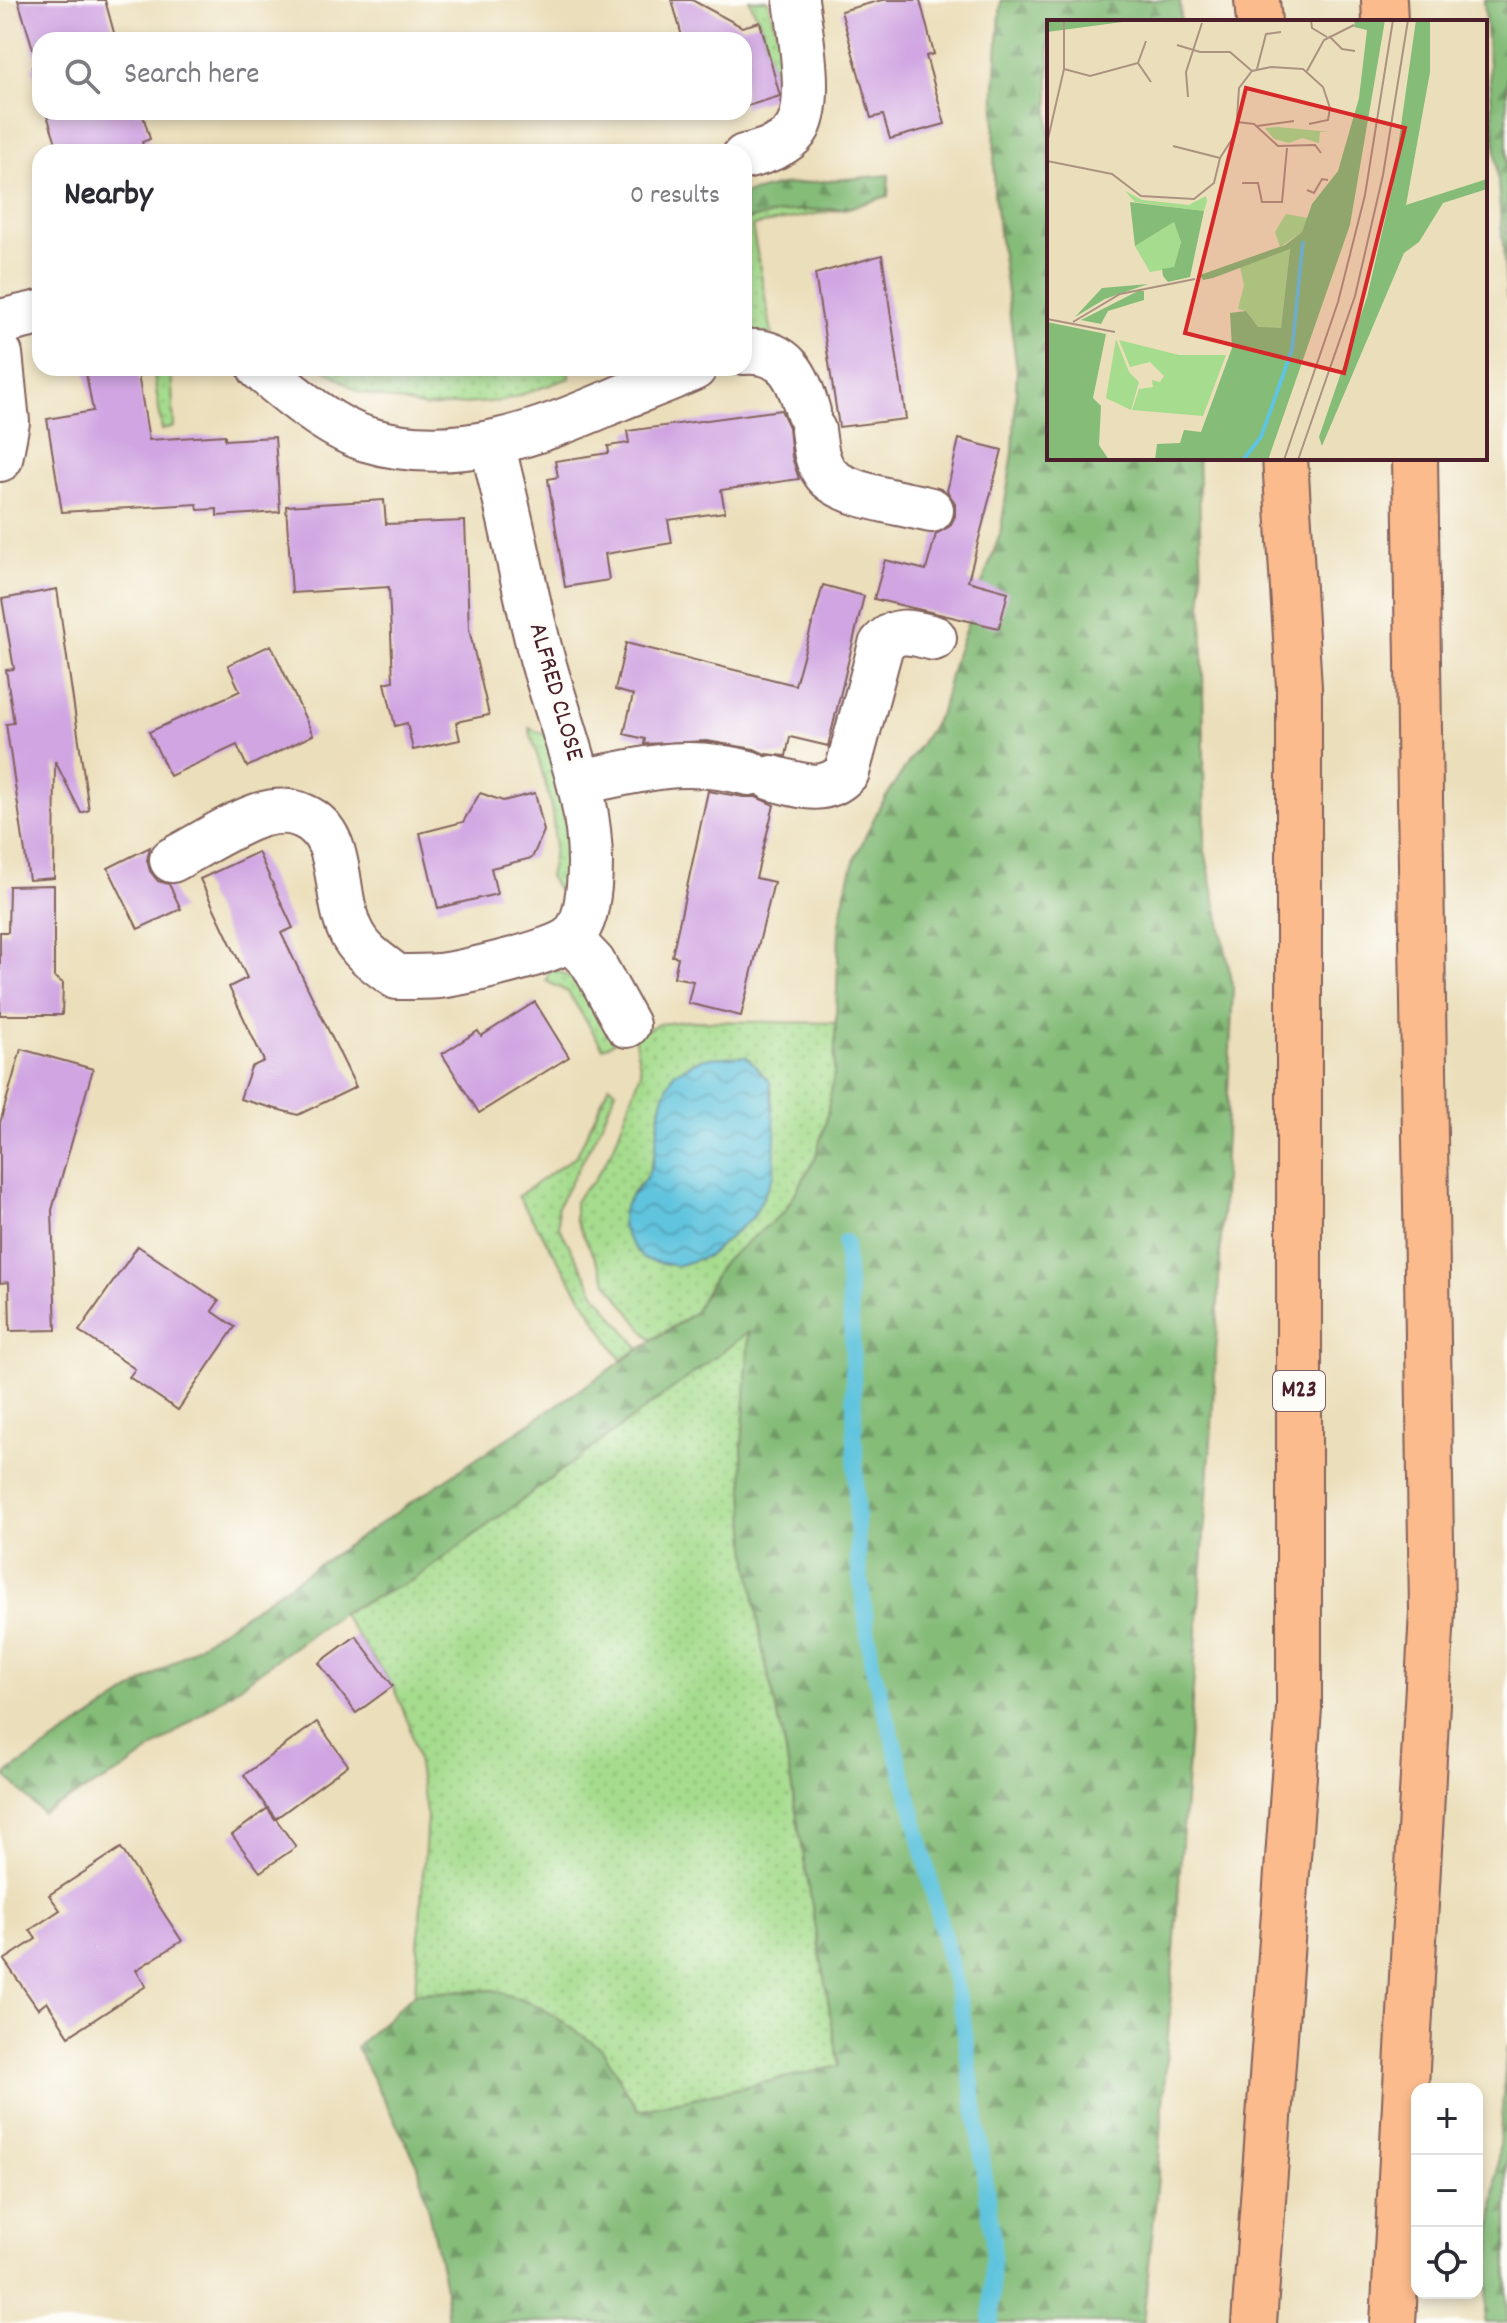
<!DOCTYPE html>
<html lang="en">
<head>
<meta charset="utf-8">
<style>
	:root { --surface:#fff; --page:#f2f2f3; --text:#2b2b33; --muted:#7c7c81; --line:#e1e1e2 }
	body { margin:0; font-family:Dekko,sans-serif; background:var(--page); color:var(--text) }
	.controls { position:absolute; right:24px; bottom:24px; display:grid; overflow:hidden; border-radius:16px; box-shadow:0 4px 12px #0003 }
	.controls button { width:72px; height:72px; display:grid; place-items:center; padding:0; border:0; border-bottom:2px solid var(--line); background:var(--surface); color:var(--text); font:40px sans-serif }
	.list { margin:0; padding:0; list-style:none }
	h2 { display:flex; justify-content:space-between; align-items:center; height:104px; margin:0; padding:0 32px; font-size:34px }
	h2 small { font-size:26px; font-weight:400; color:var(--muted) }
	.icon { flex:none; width:44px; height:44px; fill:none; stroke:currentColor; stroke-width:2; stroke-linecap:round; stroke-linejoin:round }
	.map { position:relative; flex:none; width:1507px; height:2323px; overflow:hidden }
	.search { position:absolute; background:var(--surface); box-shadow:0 4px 12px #0003; left:32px; top:32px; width:720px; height:88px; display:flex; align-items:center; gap:20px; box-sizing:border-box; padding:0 28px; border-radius:24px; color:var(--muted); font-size:30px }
	.panel { position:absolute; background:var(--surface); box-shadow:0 4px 12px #0003; left:32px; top:144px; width:720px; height:232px; border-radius:24px }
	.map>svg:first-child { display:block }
	.grass { fill:url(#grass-dots); stroke:#787e5c; stroke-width:2; fill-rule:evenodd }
	.forest { fill:url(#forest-firs); stroke:#676e52; stroke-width:2 }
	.water { fill:url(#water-waves); stroke:#557284; stroke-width:2 }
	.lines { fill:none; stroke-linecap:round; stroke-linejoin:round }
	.stream { stroke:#60c4de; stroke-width:16 }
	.building { fill:#d0a5e2 }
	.minor-casing { stroke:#82625d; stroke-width:48 }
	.highway-casing { stroke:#82625d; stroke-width:48 }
	.minor { stroke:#fff; stroke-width:44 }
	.highway { stroke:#fbbb8c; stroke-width:44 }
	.labels { text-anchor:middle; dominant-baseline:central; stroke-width:7; stroke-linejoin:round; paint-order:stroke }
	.shield { fill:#fdfcf7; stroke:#806168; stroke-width:2 }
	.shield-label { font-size:24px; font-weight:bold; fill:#4a1f2b }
	.street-label { font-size:26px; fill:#4a1f2b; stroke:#fdfcf7 }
	.inset-river { fill:none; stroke:#60c4de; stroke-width:4 }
	.inset-road { fill:none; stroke:#ab9281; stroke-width:2 }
	.view { fill:#d62828; fill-opacity:0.15; stroke:#d62828; stroke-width:4 }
	.inset-edge { fill:none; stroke:#4a1f2b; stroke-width:4 }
</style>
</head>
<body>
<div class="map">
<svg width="1507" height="2323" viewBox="0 0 1507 2323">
	<defs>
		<pattern id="grass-dots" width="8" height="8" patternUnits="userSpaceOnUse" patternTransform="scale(2)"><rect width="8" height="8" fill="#a5dc8d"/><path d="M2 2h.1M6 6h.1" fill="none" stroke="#90bc7a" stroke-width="1.8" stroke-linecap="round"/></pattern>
		<pattern id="forest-firs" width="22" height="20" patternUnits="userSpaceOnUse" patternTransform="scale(2)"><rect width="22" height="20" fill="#84bc78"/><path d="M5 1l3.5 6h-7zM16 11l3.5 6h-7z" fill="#6e9863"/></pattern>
		<pattern id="water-waves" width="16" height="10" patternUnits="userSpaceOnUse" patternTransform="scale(2)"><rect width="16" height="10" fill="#60c4de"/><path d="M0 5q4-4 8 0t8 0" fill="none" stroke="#519fb4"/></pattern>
	</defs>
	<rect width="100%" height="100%" fill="#fdfcf7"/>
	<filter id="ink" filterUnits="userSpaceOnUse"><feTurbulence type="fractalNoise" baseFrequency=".0125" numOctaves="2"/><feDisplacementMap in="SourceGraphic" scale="16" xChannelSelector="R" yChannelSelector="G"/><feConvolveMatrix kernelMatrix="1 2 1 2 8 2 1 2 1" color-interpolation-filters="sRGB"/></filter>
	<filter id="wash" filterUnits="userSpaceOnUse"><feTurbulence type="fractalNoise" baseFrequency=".006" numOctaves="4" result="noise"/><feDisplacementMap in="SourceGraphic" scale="32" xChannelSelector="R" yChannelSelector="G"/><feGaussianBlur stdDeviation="1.8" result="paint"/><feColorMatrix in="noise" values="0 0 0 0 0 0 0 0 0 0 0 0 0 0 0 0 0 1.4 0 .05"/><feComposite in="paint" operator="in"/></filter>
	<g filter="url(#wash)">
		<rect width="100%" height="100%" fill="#ebdeba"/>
		<g class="grass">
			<polygon points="749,0 767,0 788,67 782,107 760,22"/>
			<polygon points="848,208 752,226 772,334 744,334 744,220 791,211"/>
			<polygon points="153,368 171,368 174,427 162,430"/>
			<polygon points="323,368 566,368 570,378 503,401 425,407 359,392"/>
			<path d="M 529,728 L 546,735 L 568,831 L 565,885 L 557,889 L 549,876 C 564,824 543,778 529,728 Z"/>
			<path d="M 551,968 C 587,981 596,1010 616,1041 L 603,1048 L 568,992 L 546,981 Z"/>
			<path d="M 686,1021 L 836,1023 L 834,1074 L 826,1121 L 815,1159 L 784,1213 L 723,1262 L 694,1313 L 651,1340 L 609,1285 L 575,1219 L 575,1202 L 582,1191 L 593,1182 L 613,1149 L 641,1072 L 634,1035 L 659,1024 ZM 662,1101 L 676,1266 L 625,1207 L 633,1191 L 647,1177 L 657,1146 Z"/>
			<polygon points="609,1085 616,1090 600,1128 557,1208 559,1227 596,1294 639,1348 621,1360 518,1196 577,1155"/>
			<polygon points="749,1331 742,1448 762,1647 785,1747 840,2066 638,2110 602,2049 494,1990 415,1993 427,1817 417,1760 409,1724 393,1686 341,1613 415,1579"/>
		</g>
		<g class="forest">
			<polygon points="1001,0 1180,0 1181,22 1049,22 1049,458 1198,458 1202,586 1205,851 1233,987 1212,1426 1157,2187 1143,2323 448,2323 444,2282 418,2165 356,2047 415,1993 494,1990 541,2007 602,2049 638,2110 839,2066 785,1747 762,1647 747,1547 742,1448 749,1332 415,1579 341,1613 122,1771 42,1813 5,1775 694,1313 723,1262 784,1212 815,1159 826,1121 834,1074 839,932 845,892 855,858 879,808 941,712 953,664 1000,534 1013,453 1017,370 994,193 995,87"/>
			<polygon points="1484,0 1507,0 1507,299"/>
			<polygon points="889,175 888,196 848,208 791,211 744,220 744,194 781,185"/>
			<polygon points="1507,2045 1507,2323 1485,2323"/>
		</g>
		<path class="water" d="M 746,1056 L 770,1082 L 775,1132 L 774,1175 L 753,1217 L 708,1256 L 676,1266 L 643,1259 C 635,1248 622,1235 622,1222 C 621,1200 640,1190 648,1174 C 659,1151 656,1126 662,1102 C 664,1092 670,1082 674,1073 L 703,1058 Z"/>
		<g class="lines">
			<polyline class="stream" points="845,1242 852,1334 858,1561 872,1664 915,1818 962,2012 993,2239 991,2323"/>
		</g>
		<g id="blocks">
			<g class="building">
				<polygon points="18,0 105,0 116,40 40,40 40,92 32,67 38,65"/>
				<polygon points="672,0 692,0 742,27 760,22 780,96 744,107 744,40 683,40"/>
				<polygon points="882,0 920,0 934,54 926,56 945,124 890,139 883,115 871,118 841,11"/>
				<polygon points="46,112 142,112 150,139 142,142 145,152 59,152"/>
				<polygon points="882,255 906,419 839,427 815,274"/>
				<polygon points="85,368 137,368 149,440 225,435 225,440 275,437 280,512 217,516 217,509 198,510 197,504 62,512 47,419 93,411"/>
				<polygon points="781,410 789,427 792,457 799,479 721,490 725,512 668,520 672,543 605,554 609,580 565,587 548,479 558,477 555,461 609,453 608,446 629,443 627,431"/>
				<polygon points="959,439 1002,450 968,581 1008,592 999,628 874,599 885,560 926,570 936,534 950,526 955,516 955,503 947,491"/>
				<polygon points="384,500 386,524 465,521 469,629 489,715 456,722 460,740 413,750 407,723 395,726 385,683 393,681 389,587 292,593 286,506"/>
				<polygon points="823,585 864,596 828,746 790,737 786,756 765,754 754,749 707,741 644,744 645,739 624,734 633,695 615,690 626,643 795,685"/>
				<polygon points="57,589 89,810 81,813 55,761 54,878 29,880 6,724 14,723 6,670 14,669 2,599"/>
				<polygon points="271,645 313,735 247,767 237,745 170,776 149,732 240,691 228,665"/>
				<polygon points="708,791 744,797 756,797 774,805 756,878 774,882 741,1016 688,1003 693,981 674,977 678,957 672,956"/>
				<polygon points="480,793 503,801 535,793 544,831 532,858 491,868 497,894 438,908 420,833 463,822"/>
				<polygon points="150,847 147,860 150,871 158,881 169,884 181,909 138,929 108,868"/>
				<polygon points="258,852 293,928 281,933 356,1087 298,1115 240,1099 251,1067 264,1061 229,987 247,978 200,879"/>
				<polygon points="54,885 54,977 63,983 62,1015 0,1015 0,932 8,932 9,886"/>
				<polygon points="535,1002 569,1057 479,1113 442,1054 478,1031 481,1036"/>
				<polygon points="21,1049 93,1069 52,1210 56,1330 10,1331 9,1282 0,1283 0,1123"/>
				<polygon points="138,1246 219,1301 212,1311 235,1327 178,1410 129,1377 135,1369 79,1331"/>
				<polygon points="356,1636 393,1686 356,1713 319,1663"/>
				<polygon points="317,1722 348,1765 275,1819 244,1775"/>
				<polygon points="268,1808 296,1847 260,1872 232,1835"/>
				<polygon points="121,1848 182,1941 136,1970 146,1986 69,2036 47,2002 38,2009 4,1960 36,1939 30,1930 60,1910 49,1895"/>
			</g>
		</g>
	</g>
	<g filter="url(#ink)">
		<use href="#blocks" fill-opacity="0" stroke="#82625d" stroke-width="2"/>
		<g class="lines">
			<defs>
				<g id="minor">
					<path d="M 744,157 C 762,153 789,145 798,127 C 813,100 800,30 796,0"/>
					<polyline points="0,322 40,313"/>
					<path d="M 744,352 C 786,349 798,376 808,412"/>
					<polyline points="0,354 7,422 0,459"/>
					<path d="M 260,368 C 287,392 331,428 366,439 C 455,466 539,433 620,398 C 645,388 670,379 694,368"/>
					<path d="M 813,430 C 815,445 816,460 825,473 C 841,496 904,503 931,510"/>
					<path d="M 772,778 C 798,785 825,796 847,772 L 881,645 C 896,626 914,633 934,638"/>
					<path d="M 581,782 C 645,769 683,756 749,773"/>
					<path d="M 172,860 C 201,845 230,825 260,815 C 274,811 290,810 303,816 C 346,834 333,893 350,930 C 359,951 379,964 397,977 C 411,977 425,977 439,976 C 463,973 558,952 572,937 C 585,923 587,904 589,886 C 597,798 557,723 537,639 C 521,574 509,509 492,444"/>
					<polyline points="570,939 593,963 627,1025"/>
				</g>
				<g id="highway">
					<polyline points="1257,0 1259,22"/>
					<polyline points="1384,0 1385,22"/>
					<polyline points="1254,2323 1299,1708 1299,687 1285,458"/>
					<polyline points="1393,2323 1432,1612 1415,458"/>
				</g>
			</defs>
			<use href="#minor" class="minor-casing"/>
			<use href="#highway" class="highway-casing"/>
			<use href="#minor" class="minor"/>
			<use href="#highway" class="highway"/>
		</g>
	</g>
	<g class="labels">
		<rect class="shield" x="1273" y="1371" width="52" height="40" rx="6"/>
		<g class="shield-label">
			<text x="1299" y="1391">M23</text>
		</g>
		<g class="street-label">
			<text transform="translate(555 692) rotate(74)">ALFRED CLOSE</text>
		</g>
	</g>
	<g transform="translate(1047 20)">
		<rect width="440" height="440" fill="#ebdeba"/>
		<path d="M 218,108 L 231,107 L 283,112 L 273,112 L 272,123 L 255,118 L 242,123 L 227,119 ZM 78,171 L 95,180 L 142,185 L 159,176 L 160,181 L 157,191 L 88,182 ZM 239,194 L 261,198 L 255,212 L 233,227 L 228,212 ZM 127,202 L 134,221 L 127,248 L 103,252 L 88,226 ZM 243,228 L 234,308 L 211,308 L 199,291 L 191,289 L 197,265 L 193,247 Z" fill="#a5dc8d"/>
		<path d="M 0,0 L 83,0 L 83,1 L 0,12 ZM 308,0 L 338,0 L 303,205 L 221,440 L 108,440 L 110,424 L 133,423 L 137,410 L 154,412 L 185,328 L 183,293 L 199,291 L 211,307 L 234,308 L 243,229 L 166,258 L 156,260 L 153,255 L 238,225 L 255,212 L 265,184 L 291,151 L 312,78 L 320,10 L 307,7 ZM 369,0 L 383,0 L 383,52 L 359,185 L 440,159 L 440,169 L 396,183 L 372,222 L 357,233 L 275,426 L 272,417 L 320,277 L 345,169 ZM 83,182 L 157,191 L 143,257 L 121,262 L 116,256 L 115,249 L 127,247 L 134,222 L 127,202 L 88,226 ZM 101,264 L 58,279 L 28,297 L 55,268 ZM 91,271 L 97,271 L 97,280 L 61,291 L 54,304 L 34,300 ZM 0,302 L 59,314 L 46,378 L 54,386 L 52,425 L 62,440 L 0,440 Z" fill="#84bc78"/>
		<path d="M 69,319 L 82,352 L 92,362 L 84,390 L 59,378 ZM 72,320 L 132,335 L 179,335 L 156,396 L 85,390 L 92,369 L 106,367 L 105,360 L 113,362 L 117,356 L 103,342 L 83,347 Z" fill="#a5dc8d"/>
		<path class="inset-river" d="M 196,440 L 214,417 L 245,330 L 256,221"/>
		<path class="inset-road" d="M 264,0 L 265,8 L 280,17M 282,16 L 295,29 L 308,31M 99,21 L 91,43 L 104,62M 130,25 L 153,32 L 183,32 L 205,51M 17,49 L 43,56 L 91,43M 210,49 L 219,14 L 234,12M 260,51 L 277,20 L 307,5M 141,77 L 139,52 L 155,3M 190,102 L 207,104 L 231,126 L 268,125 L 274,133M 210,106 L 247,101M 0,123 L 17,49 L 17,0M 126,126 L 173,138M 0,141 L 65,154 L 94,176 L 147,179 L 167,163 L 173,138 L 189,113 L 192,68 L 205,51 L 224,47 L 256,49 L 276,67 L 283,88 L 281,100 L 262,104M 195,163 L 211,163 L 215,182 L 235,182 L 240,128M 260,170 L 267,173 L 275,159 L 281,160M 0,299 L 68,312M 26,302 L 73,274 L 148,259M 237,440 L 291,282 L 318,175 L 346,0M 251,440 L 308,276 L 336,155 L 361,0"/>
		<path class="view" d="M 199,68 L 358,108 L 297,353 L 138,313 Z"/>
		<rect width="440" height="440" class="inset-edge"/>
	</g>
</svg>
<div class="controls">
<button>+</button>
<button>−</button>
<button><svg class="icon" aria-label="locate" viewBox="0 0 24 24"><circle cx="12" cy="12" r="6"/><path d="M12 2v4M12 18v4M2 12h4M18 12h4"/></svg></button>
</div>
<div class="search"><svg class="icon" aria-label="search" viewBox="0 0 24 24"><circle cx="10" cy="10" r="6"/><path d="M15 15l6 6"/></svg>Search here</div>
<section class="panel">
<h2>Nearby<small>0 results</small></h2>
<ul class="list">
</ul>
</section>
</div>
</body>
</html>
